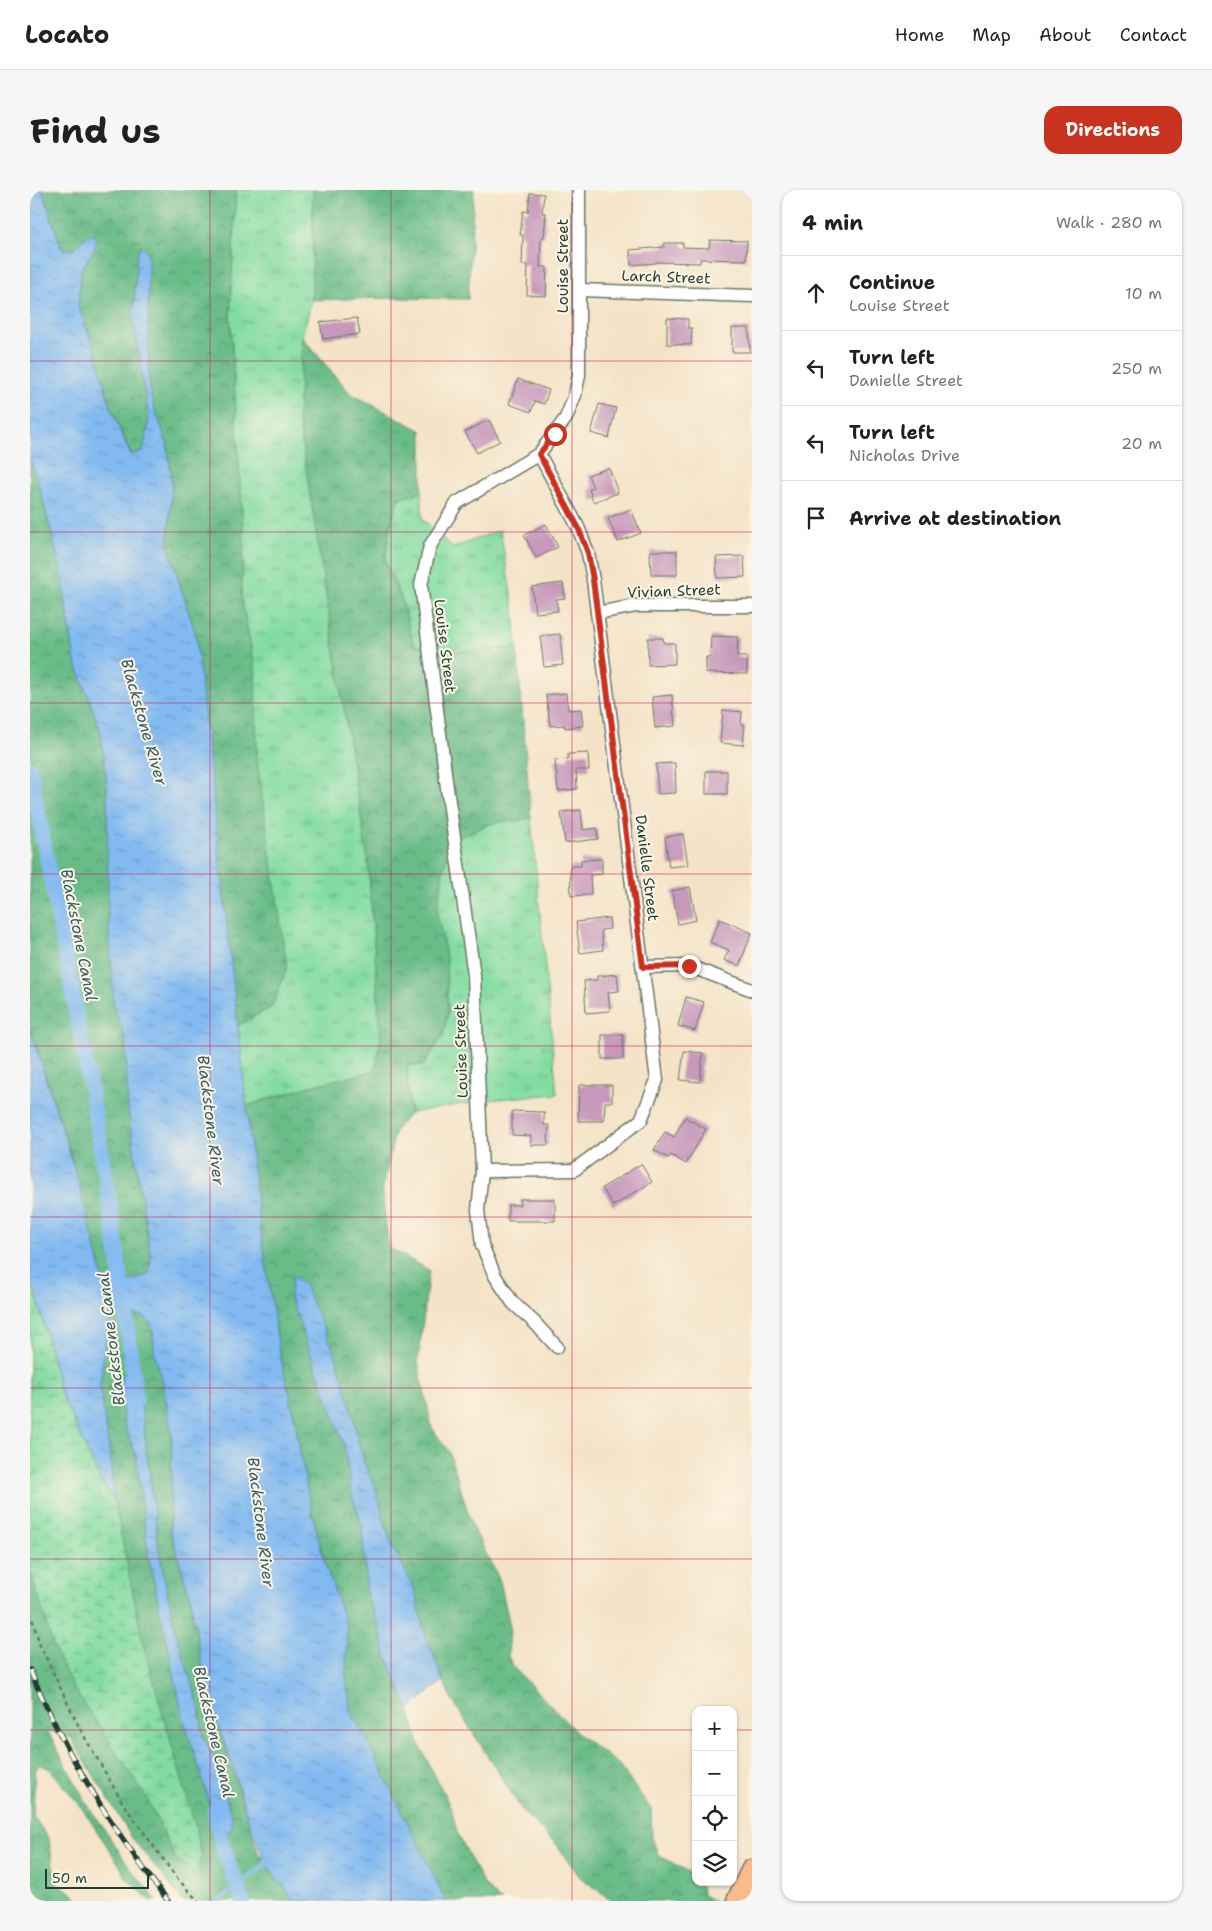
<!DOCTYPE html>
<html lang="en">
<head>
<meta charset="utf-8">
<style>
	:root { --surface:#fff; --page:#f6f6f6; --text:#202124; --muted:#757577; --line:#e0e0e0; --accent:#c8321e }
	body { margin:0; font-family:"Shantell Sans",sans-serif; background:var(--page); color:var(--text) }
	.controls { position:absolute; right:15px; bottom:15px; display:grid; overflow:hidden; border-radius:10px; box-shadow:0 1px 4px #0004 }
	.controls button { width:45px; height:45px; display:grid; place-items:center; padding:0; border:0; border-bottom:1px solid var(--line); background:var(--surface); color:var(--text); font:25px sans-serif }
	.scale { position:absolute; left:15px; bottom:12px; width:104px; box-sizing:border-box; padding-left:5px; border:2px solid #1f3d34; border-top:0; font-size:14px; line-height:18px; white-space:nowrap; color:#1f3d34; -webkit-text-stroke:4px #fcf5e5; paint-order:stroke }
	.stop { position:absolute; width:15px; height:15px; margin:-11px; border:4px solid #c8321e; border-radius:50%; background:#fff }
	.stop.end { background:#c8321e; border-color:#fff; box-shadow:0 1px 5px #0008 }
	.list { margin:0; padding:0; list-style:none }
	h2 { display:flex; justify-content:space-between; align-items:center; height:65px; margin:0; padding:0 20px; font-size:21px }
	h2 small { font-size:16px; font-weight:400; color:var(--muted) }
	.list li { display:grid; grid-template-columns:32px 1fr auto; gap:15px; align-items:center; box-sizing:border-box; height:75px; padding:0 20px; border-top:1px solid var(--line) }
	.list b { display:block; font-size:19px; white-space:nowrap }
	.list p { margin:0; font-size:16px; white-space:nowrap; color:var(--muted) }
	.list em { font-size:16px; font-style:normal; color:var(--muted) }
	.icon { flex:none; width:28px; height:28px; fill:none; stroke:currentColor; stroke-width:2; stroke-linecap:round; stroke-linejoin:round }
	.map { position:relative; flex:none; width:722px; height:1711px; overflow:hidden; border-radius:15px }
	header { display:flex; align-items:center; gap:30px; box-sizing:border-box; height:70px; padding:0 25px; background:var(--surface); border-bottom:1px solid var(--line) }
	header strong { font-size:24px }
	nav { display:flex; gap:28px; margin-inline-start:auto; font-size:18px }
	.intro { display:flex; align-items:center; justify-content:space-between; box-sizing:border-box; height:120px; padding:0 30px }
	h1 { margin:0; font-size:35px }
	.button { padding:12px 22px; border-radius:15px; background:var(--accent); color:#fff; font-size:18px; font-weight:700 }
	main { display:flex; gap:30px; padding:0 30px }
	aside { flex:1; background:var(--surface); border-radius:15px; box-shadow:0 1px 4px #0004 }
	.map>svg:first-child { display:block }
	.grass { fill:url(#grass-tufts); stroke:#508c6b }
	.forest { fill:url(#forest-crowns); stroke:#447c5e; fill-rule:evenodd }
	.wetland { fill:url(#wetland-marsh); stroke:#508c6b }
	.water { fill:url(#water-ripples); stroke:#507b92 }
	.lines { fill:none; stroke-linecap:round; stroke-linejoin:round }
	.stream { stroke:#81b9f1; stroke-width:4.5 }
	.canal { stroke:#81b9f1; stroke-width:15 }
	.building { fill:#c698bb }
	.minor-casing { stroke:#6a7767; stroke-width:15 }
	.motorway-casing { stroke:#6a7767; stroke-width:25 }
	.path { stroke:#6a7767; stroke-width:2.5; stroke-dasharray:4 4; stroke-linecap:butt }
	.minor { stroke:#fff; stroke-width:12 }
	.motorway { stroke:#fabb8c; stroke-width:22 }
	.rail-casing { stroke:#1f3d34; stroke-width:5.5 }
	.rail { stroke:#fcf5e5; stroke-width:4; stroke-dasharray:11; stroke-linecap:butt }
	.route { stroke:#c8321e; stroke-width:6 }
	.grid { fill:none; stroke:#c2185b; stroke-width:1; stroke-opacity:0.55 }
	.labels { text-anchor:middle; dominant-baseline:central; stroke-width:4; stroke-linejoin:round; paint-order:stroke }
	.street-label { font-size:15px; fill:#1f3d34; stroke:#fcf5e5 }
	.water-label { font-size:16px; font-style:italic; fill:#385c63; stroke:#fcf5e5 }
</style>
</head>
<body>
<header>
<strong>Locato</strong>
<nav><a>Home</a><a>Map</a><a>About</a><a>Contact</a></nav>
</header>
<div class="intro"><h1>Find us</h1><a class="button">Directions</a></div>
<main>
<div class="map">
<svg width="722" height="1711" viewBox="0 0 722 1711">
	<defs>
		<pattern id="grass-tufts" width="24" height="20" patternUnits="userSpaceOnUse" patternTransform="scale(1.25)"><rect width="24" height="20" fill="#82dca2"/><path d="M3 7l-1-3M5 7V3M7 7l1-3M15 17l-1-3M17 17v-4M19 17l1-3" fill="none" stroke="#6ab485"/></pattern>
		<pattern id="forest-crowns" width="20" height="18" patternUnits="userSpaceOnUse" patternTransform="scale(1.25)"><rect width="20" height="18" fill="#69bc88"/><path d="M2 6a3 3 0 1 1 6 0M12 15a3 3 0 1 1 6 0" fill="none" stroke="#569a70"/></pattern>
		<pattern id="wetland-marsh" width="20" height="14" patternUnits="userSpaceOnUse" patternTransform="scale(1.25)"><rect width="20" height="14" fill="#82dca2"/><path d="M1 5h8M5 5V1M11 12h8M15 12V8" fill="none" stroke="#6ab485"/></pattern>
		<pattern id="water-ripples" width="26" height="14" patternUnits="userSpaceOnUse" patternTransform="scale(1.25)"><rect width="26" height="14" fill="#81b9f1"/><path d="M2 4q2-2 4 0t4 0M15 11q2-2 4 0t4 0" fill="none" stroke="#6998c4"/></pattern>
	</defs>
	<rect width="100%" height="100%" fill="#fcf5e5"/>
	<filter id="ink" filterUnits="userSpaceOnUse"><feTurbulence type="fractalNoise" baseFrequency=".02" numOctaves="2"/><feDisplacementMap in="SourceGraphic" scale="10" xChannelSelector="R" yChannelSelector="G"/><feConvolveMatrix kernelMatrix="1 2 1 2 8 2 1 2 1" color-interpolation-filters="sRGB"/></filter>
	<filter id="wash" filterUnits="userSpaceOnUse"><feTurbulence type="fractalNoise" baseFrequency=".0096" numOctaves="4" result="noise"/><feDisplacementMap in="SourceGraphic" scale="20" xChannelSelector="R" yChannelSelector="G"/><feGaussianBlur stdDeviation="1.12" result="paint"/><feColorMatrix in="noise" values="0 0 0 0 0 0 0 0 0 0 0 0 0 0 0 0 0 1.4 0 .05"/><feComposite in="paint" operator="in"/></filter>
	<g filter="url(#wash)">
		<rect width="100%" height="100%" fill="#f4e3c7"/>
		<g class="grass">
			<polygon points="206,0 283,0 282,110 272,147 268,228 338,671 351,847 345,881 284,895 216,916 208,835 242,817 227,570 225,478 211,407 214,355 200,125"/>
			<polygon points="392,302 392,328 423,358 470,340 484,420 487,458 402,463 383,453 372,410 355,371 360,337 368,309"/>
			<polygon points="501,628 527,904 458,910 380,923 377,875 394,875 416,767 407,723 413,681 420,650 463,633"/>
		</g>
		<g class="forest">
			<polygon points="12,0 206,0 200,125 214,355 211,407 225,478 227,570 257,778 242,817 208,835 166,446 138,355 142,294 137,252 123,214 119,191 118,64 103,125 119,228 113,263 101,264 80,215 66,164 48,114 51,79 64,59 58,44 43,60 32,59"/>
			<polygon points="283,0 444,0 438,109 365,108 282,110"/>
			<polygon points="272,147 320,203 392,241 392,302 368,309 360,337 355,371 372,410 383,453 402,463 487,458 501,628 463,633 420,650 413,681 407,723 416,767 418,824 413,845 394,875 377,875 380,923 365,941 352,1002 359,1058 399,1080 388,1172 402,1238 419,1262 442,1335 470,1391 480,1436 478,1466 483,1477 548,1544 589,1575 621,1619 622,1648 628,1664 663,1685 666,1692 668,1692 671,1697 673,1705 684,1711 583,1711 550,1687 526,1654 494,1623 420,1507 394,1440 384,1398 361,1354 345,1297 333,1270 334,1264 328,1254 323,1224 262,1087 260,1107 314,1255 322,1304 332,1335 337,1406 350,1439 356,1466 379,1519 389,1554 421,1618 427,1642 453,1693 467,1709 472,1711 412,1711 337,1550 321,1523 316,1487 317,1438 293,1367 277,1301 264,1225 249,1160 228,1022 216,916 284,895 345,881 351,847 338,671 268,228"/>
			<polygon points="0,269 11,303 30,376 45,471 71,542 77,597 84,817 95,848 98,919 121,1069 119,1085 92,1093 74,1092 38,954 0,838"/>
			<path d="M 79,1123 L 115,1127 L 123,1139 L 124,1162 L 132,1188 L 142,1247 L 140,1340 L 160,1406 L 162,1428 L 201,1577 L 228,1662 L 238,1674 L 284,1711 L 153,1711 L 102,1648 L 41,1548 L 17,1540 L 57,1614 L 99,1676 L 127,1711 L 121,1711 L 96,1688 L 89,1674 L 49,1614 L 20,1579 L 9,1574 L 5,1582 L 3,1626 L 19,1649 L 26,1694 L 41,1702 L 49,1711 L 0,1711 L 0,1380 L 25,1461 L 43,1497 L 117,1608 L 146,1669 L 169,1679 L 171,1665 L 166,1639 L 114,1458 L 84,1310 L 80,1265 L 70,1196 ZM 92,1183 L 109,1198 L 129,1361 L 145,1440 L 169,1516 L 173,1546 L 183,1566 L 203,1630 L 153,1526 L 119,1369 L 106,1265 L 95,1237 L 89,1204 Z"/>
		</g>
		<polygon class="wetland" points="0,1091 6,1103 30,1201 72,1293 84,1310 114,1458 166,1639 171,1665 169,1679 165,1682 146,1669 117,1608 43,1497 25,1461 0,1380"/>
		<g class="water">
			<polygon points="0,0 12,0 32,59 43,60 58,44 67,47 64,59 51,79 48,114 66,164 80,215 100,264 113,262 119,228 103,129 107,64 111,55 118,64 119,191 123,214 137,252 142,294 138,355 166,446 228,1022 249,1160 264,1225 277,1301 293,1367 317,1438 316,1487 321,1523 337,1550 416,1711 265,1711 236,1674 217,1627 200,1567 177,1507 160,1406 140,1340 142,1247 132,1188 124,1162 123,1139 115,1127 79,1123 70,1196 80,1265 84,1310 72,1293 30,1201 6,1103 0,1091 0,838 49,993 74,1092 92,1093 118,1085 121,1069 98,919 95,848 84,817 78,720 77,597 71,542 45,471 30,376 11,303 0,269"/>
			<polygon points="262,1086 268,1088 274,1095 305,1163 323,1224 328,1254 334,1265 333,1270 345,1297 361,1354 384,1398 394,1440 413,1491 379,1519 356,1466 350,1439 337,1406 332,1335 322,1304 314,1255 260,1107"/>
			<polygon points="92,1183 101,1186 109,1198 129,1361 145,1440 169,1516 173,1546 183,1566 203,1630 200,1642 187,1639 153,1526 119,1369 106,1265 95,1237 89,1204"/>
		</g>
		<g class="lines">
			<polyline class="stream" points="188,1711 236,1674 236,1669"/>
			<g class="canal">
				<path d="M 0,579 C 39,789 84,998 106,1211"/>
				<polyline points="184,1621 193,1658 213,1711"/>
			</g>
		</g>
		<g id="blocks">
			<g class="building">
				<polygon points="500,3 514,4 512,23 516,23 514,47 511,47 510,77 517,77 516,106 497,105 498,75 492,75 493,45 490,45 493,21 498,22"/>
				<polygon points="680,50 717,51 716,70 670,69 670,73 626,72 626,73 601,75 600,60 634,57 634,53 653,53 653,57 679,58"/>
				<polygon points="327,128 330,144 293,149 290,132"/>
				<polygon points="637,128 658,129 658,138 662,138 661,155 637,154"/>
				<polygon points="702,138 719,138 720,162 702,162"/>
				<polygon points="488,189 519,200 514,214 505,211 501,222 479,214"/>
				<polygon points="569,214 586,218 579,248 561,243"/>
				<polygon points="459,230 470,251 447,263 435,242"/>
				<polygon points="579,278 588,303 563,312 559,299 563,298 558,285"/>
				<polygon points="601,319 611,343 588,352 578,328"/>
				<polygon points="516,334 528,357 506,368 494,345"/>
				<polygon points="620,361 647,361 647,385 621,385"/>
				<polygon points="714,366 715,387 687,388 686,367"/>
				<polygon points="533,393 535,408 526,409 528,421 505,423 502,397"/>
				<polygon points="530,444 533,475 514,477 510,446"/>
				<polygon points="681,446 708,447 707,467 717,467 717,484 676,483 676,467 680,468"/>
				<polygon points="618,448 633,448 634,453 645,453 645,474 618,475"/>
				<polygon points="536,503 538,520 551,519 553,536 535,538 534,535 520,536 516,505"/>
				<polygon points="642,505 645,536 625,538 622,507"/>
				<polygon points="693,520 712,522 711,535 715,535 713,555 690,553"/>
				<polygon points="558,563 559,580 546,580 547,599 528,601 525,570 538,569 538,564"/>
				<polygon points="645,573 646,603 628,604 626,574"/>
				<rect x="676" y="581" width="21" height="23"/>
				<polygon points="551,620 553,640 567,638 568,649 535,653 531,622"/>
				<polygon points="653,644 658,675 639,677 635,647"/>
				<polygon points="572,669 572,684 560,685 561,705 541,706 540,676 551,676 551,670"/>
				<polygon points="660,697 666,730 648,734 642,701"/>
				<polygon points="579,728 580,739 571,740 573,760 550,763 546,732"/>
				<polygon points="690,729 722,743 709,776 694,770 699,760 680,752"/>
				<polygon points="587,784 589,801 578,802 580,821 556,823 554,791 567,790 567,786"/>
				<polygon points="656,807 674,812 665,841 648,836"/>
				<rect x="572" y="845" width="21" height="24"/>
				<polygon points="654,861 673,863 670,892 650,890"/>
				<polygon points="549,895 582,895 582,912 575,912 574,931 548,931"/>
				<polygon points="482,921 514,922 514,935 519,935 518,955 501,955 501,946 482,945"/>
				<polygon points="655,927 676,939 656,974 641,965 638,968 624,960 635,942 644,947"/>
				<polygon points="611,974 622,992 583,1016 572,998"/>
				<polygon points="490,1009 525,1009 525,1031 478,1031 478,1015 490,1015"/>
			</g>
		</g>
	</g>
	<g filter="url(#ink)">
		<use href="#blocks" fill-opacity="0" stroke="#6a7767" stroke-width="1"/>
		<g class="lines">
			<defs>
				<g id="minor">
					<polyline points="550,100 722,106"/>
					<polyline points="567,423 606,416 722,416"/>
					<polyline points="613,777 659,776 722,800"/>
					<polyline points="452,981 544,980 611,930 627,890 563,390 558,363 548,337 509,264"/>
					<polyline points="527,1157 504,1132 483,1113 465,1086 452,1055 448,1020 452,981 444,785 417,598 391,395 400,356 427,313 509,264 536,228 545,205 549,185 549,0"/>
				</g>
				<polyline id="motorway" points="708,1711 722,1681"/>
			</defs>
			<use href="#minor" class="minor-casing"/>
			<use href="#motorway" class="motorway-casing"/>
			<polyline class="path" points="0,1422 10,1455 50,1539 94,1615 146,1687 168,1711"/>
			<use href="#minor" class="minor"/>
			<use href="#motorway" class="motorway"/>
			<defs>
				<path id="rail" d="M 0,1480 C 35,1564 82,1639 138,1711"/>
			</defs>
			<use href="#rail" class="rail-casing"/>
			<use href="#rail" class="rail"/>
		</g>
	</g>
	<g class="lines" filter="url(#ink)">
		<polyline class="route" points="525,244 509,264 548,337 558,363 563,390 613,777 659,776"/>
	</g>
	<path class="grid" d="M 180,0 L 180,1711M 361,0 L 361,1711M 542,0 L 542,1711M 0,171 L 722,171M 0,342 L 722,342M 0,513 L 722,513M 0,684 L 722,684M 0,856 L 722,856M 0,1027 L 722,1027M 0,1198 L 722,1198M 0,1369 L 722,1369M 0,1540 L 666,1540M 703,1540 L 722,1540"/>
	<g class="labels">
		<g class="street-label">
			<text transform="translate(533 76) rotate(-90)">Louise Street</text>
			<text transform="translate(636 87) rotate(2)">Larch Street</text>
			<text transform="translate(644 401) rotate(-2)">Vivian Street</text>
			<text transform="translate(415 456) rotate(83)">Louise Street</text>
			<text transform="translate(617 678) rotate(83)">Danielle Street</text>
			<text transform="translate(431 861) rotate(-92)">Louise Street</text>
		</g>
		<g class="water-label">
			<text transform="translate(114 532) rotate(74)">Blackstone River</text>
			<text transform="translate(49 745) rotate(79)">Blackstone Canal</text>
			<text transform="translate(181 930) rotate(83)">Blackstone River</text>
			<text transform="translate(81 1149) rotate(-97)">Blackstone Canal</text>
			<text transform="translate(231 1332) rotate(83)">Blackstone River</text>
			<text transform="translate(184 1542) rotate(77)">Blackstone Canal</text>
		</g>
	</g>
</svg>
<div class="controls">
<button>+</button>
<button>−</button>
<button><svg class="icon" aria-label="locate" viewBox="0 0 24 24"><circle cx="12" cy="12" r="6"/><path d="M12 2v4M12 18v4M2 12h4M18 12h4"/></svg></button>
<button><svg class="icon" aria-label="layers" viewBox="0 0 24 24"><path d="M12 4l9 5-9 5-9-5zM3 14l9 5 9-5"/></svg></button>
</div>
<div class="scale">50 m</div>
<div class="stop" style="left:525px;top:244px"></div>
<div class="stop end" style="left:659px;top:776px"></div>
</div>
<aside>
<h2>4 min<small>Walk · 280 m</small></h2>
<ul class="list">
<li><svg class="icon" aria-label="ahead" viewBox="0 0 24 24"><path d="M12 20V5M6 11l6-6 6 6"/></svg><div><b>Continue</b><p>Louise Street</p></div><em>10 m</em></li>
<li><svg class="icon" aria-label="left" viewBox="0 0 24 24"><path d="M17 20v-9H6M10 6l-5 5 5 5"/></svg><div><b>Turn left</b><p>Danielle Street</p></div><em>250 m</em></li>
<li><svg class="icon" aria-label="left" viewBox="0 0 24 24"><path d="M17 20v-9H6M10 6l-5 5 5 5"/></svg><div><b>Turn left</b><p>Nicholas Drive</p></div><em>20 m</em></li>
<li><svg class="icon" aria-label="arrive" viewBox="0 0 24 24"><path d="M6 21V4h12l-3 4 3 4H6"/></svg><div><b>Arrive at destination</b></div></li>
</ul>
</aside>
</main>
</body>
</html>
